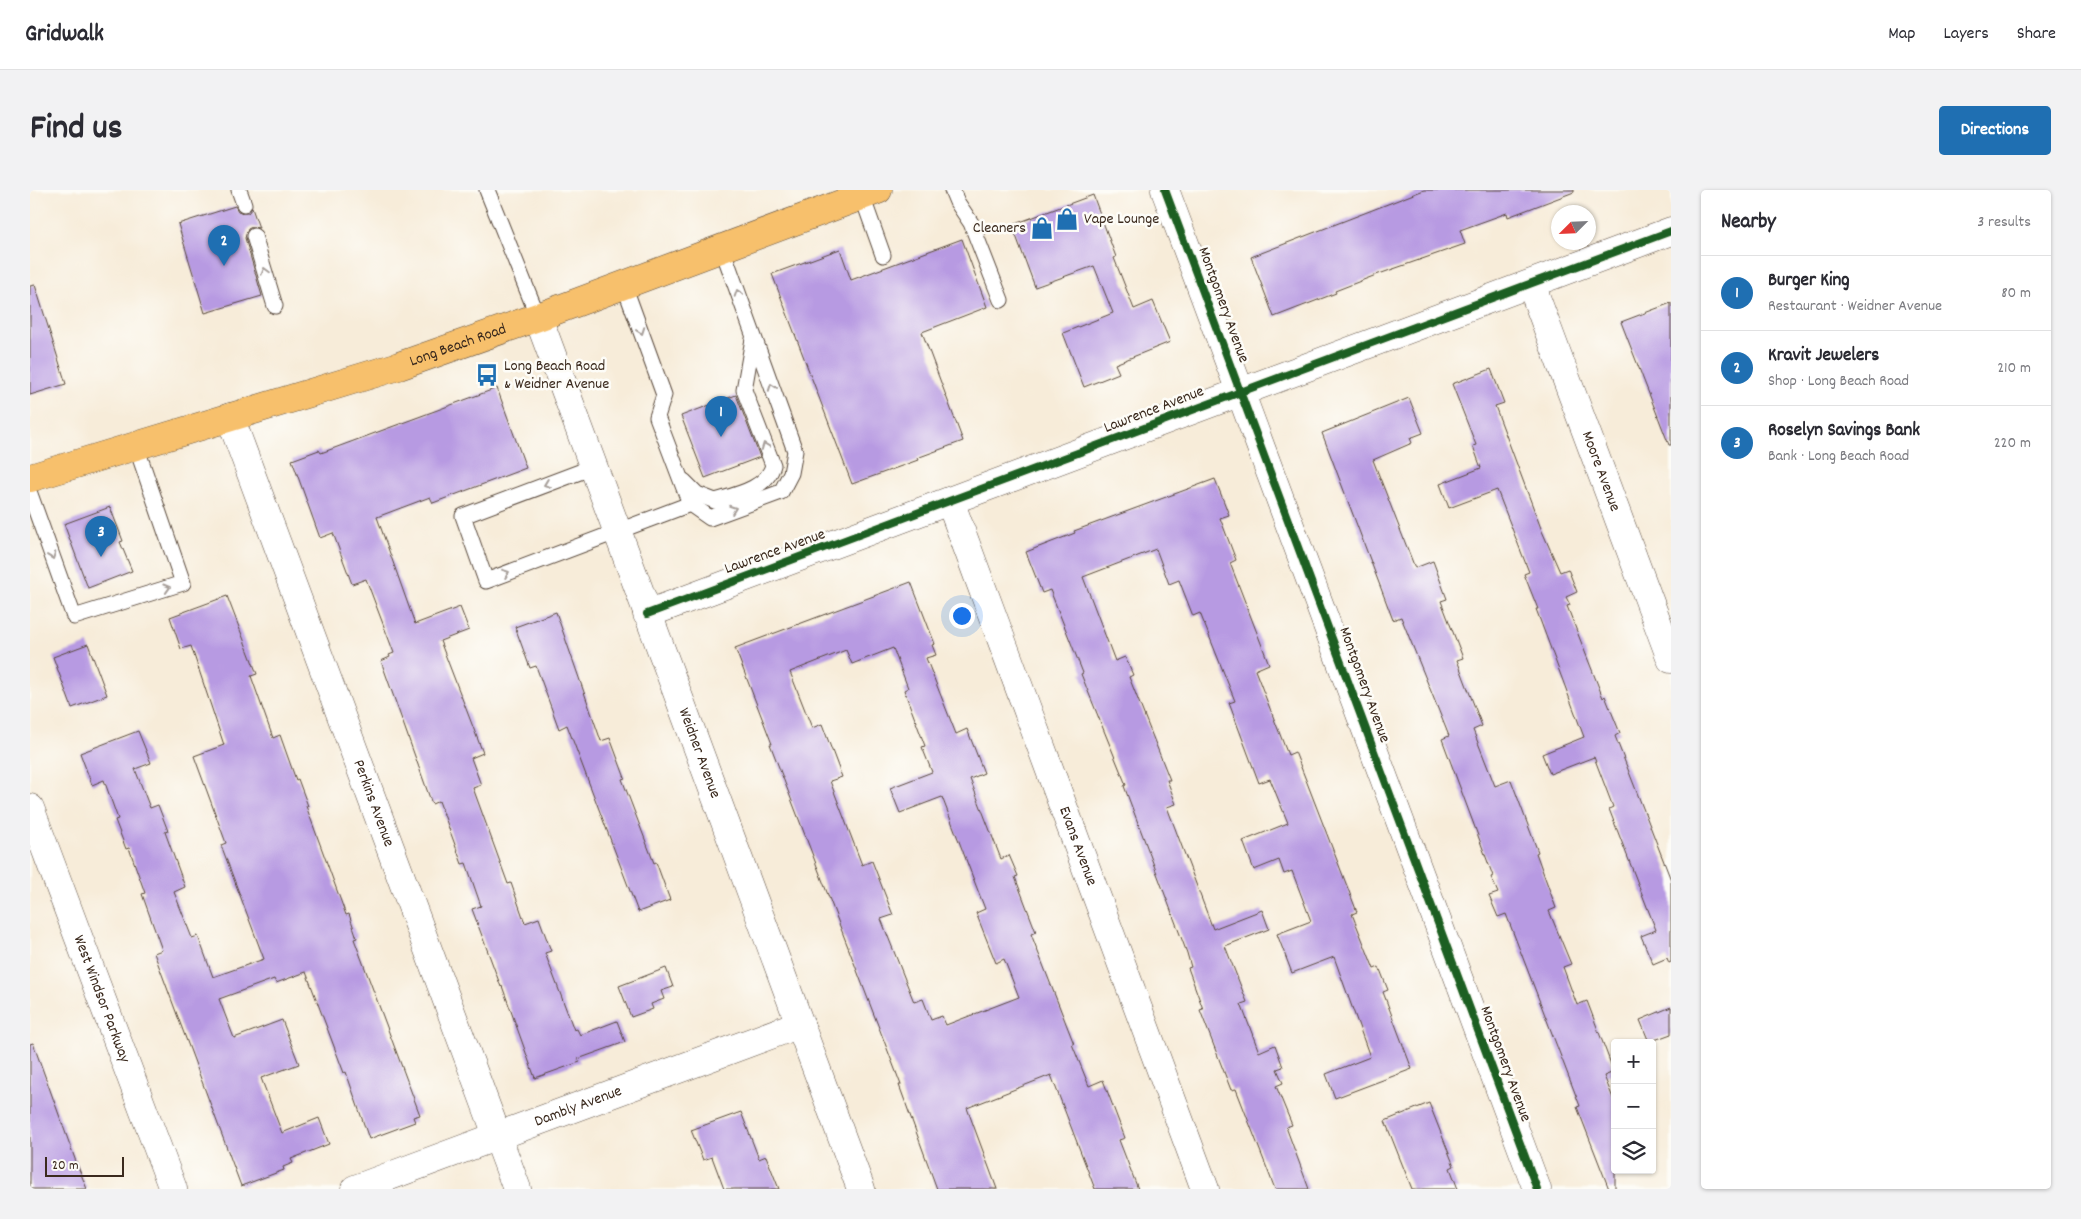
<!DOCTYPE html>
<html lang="en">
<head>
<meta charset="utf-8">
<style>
	:root { --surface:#fff; --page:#f2f2f3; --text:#2b2b33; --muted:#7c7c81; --line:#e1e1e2; --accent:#1f6fb2 }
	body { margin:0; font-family:Dekko,sans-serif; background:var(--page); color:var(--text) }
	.controls { position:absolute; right:15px; bottom:15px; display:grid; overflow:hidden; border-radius:5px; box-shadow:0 1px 4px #0004 }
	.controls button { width:45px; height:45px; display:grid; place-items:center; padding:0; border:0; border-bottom:1px solid var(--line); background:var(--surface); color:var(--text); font:25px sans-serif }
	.compass { position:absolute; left:1521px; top:15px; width:45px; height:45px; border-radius:50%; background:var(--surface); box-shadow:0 1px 4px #0004; rotate:246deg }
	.scale { position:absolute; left:15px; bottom:12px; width:79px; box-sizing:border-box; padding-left:5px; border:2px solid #3b2a1e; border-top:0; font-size:14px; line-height:18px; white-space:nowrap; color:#3b2a1e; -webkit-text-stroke:4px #fdfcf7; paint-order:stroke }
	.you { position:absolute; left:931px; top:425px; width:18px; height:18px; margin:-12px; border:4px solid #fff; border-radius:50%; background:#1a73e8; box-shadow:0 0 0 8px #1a73e833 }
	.badge { display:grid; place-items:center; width:32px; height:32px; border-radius:50%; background:var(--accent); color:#fff; font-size:16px; font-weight:700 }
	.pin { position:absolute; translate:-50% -41px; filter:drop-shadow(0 1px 2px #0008) }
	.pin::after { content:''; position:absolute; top:26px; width:18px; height:15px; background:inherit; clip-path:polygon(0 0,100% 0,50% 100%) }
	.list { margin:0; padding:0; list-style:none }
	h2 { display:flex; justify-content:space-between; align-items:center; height:65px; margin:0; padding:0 20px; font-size:21px }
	h2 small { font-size:16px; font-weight:400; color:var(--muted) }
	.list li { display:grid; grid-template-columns:32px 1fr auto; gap:15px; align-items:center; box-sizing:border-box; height:75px; padding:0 20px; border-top:1px solid var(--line) }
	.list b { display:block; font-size:19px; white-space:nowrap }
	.list p { margin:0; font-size:16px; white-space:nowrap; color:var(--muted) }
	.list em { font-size:16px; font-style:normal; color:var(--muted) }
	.icon { flex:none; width:28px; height:28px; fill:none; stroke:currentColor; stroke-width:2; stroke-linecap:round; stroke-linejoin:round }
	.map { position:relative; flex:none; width:1641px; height:999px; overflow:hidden; border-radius:5px }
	header { display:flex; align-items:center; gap:30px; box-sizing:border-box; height:70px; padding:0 25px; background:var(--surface); border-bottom:1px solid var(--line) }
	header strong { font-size:24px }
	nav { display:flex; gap:28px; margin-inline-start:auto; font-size:18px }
	.intro { display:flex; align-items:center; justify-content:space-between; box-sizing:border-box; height:120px; padding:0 30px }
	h1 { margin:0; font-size:35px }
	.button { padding:12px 22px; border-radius:5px; background:var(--accent); color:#fff; font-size:18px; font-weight:700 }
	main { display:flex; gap:30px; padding:0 30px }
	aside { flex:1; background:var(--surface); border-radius:5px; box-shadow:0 1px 4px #0004 }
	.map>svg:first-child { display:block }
	.building { fill:#b79ae2; fill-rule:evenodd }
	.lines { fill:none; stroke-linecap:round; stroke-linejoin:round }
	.service-casing { stroke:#57473a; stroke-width:17 }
	.minor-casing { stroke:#57473a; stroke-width:29 }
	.primary-casing { stroke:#57473a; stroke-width:29 }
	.service { stroke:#fff; stroke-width:15 }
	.minor { stroke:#fff; stroke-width:28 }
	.primary { stroke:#f7c06c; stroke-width:28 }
	.cycleway-casing { stroke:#fdfcf7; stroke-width:11 }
	.cycleway { stroke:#1b5e20; stroke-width:8 }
	.oneway { stroke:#a79f9a }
	.labels { text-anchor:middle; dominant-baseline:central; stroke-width:5; stroke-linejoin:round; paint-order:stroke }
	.poi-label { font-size:16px; fill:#3b2a1e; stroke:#fdfcf7; text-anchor:start }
	.street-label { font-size:16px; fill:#3b2a1e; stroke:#fdfcf7 }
</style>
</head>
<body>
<header>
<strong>Gridwalk</strong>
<nav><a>Map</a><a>Layers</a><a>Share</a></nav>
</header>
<div class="intro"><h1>Find us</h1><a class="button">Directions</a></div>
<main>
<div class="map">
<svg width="1641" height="999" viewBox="0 0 1641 999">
	<rect width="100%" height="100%" fill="#fdfcf7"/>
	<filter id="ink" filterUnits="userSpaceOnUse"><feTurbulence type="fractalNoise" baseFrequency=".02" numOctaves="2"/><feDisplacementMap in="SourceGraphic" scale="10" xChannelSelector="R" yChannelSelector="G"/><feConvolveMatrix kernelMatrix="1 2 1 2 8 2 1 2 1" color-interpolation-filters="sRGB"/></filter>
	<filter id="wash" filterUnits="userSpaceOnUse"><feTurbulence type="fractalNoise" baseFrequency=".0096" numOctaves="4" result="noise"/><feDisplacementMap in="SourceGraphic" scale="20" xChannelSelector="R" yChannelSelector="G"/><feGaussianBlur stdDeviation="1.12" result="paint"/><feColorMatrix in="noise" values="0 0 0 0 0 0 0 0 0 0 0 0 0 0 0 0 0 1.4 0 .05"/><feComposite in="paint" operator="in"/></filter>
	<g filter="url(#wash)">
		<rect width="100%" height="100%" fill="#f7ecd9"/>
		<g id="blocks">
			<g class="building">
				<polygon points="1394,0 1544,0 1544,2 1478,27 1477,23 1430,40 1435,54 1346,85 1305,101 1306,103 1244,127 1221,67"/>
				<polygon points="1063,5 1086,67 1084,68 1104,119 1123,111 1140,152 1085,174 1089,183 1054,197 1033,143 1083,123 1064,76 1005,97 982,35"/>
				<polygon points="205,16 208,21 213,23 218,23 222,18 229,38 222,37 218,39 215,48 232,106 175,123 148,34"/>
				<polygon points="932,49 957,117 892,142 933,251 887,268 888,270 822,294 742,84 810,59 821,90"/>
				<polygon points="5,95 36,194 0,205 0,96"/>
				<polygon points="1641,113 1641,255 1639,255 1591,132"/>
				<polygon points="1461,179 1474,213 1465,216 1512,341 1530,382 1538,379 1547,402 1536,407 1540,415 1537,416 1573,508 1575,506 1590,543 1585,546 1641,690 1641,772 1639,773 1637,768 1623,774 1611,746 1626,740 1579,619 1583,617 1564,567 1520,584 1512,564 1554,547 1506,419 1508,419 1494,384 1499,382 1467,300 1419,318 1410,294 1451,278 1443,256 1446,255 1422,194"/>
				<polygon points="467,198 496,278 403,313 400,307 347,327 385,434 430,417 439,440 410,451 453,563 441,568 451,595 443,598 478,694 481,693 495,733 509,728 521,761 515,763 544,840 547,839 550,845 587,831 595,852 548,869 550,872 505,888 472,796 471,797 442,719 451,716 436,673 432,674 409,611 402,614 351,471 360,467 359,465 364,463 336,389 322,394 303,343 290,348 262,270 289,260 291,263"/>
				<polygon points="706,205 730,267 675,288 651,226"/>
				<polygon points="1379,208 1393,243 1380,248 1382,253 1343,270 1385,378 1403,371 1417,409 1411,411 1433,468 1427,470 1452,536 1443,540 1465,596 1481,590 1508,662 1506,663 1526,718 1519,721 1541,774 1533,777 1547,815 1557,811 1584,882 1574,886 1585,913 1585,999 1579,999 1547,917 1550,916 1476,724 1468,727 1459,706 1468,703 1461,687 1463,686 1412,549 1419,546 1371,427 1363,430 1292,243"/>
				<polygon points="1185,289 1199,325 1190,328 1206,370 1200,373 1239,474 1225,480 1258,565 1265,562 1276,590 1327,722 1322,724 1344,779 1349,777 1358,800 1353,802 1382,879 1305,908 1296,884 1340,867 1304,767 1262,783 1247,744 1281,731 1262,681 1254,684 1249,670 1224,680 1213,651 1258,633 1240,589 1229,593 1199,513 1205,511 1170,423 1163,426 1149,390 1139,394 1126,359 1053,387 1085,471 1095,467 1103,485 1099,487 1140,590 1137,590 1146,614 1137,617 1183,739 1232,720 1239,739 1195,756 1217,812 1211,814 1229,862 1245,855 1253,877 1247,879 1253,893 1246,896 1262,935 1256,937 1279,999 1245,999 1206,899 1201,900 1170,820 1173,819 1158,778 1161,777 1157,763 1094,596 1096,595 1051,484 1053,483 1020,400 1012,403 996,362 1045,343 1044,341"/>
				<polygon points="80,317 93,351 90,352 102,381 58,398 34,334"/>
				<path d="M 881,392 L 905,454 L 902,455 L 906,465 L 896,468 L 926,544 L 937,539 L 954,583 L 940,589 L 971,669 L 979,665 L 988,686 L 985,687 L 1006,742 L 1001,744 L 1044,854 L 1042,854 L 1059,896 L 1073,890 L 1095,948 L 1089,950 L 1108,999 L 1065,999 L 1021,885 L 937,918 L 967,999 L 907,999 L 869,895 L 871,895 L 740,554 L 742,554 L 705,458 ZM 863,458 L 878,498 L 874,500 L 895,556 L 892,557 L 902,582 L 860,598 L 870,623 L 912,607 L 955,719 L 946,723 L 966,773 L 974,769 L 989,807 L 916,835 L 912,826 L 901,830 L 893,809 L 884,812 L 851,729 L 863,725 L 842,671 L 832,675 L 800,591 L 812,587 L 792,534 L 782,538 L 760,482 L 816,460 L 822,474 Z"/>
				<polygon points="197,406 227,484 221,486 243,548 250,545 266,590 268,589 278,616 276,616 316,725 319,724 327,748 324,749 390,925 383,927 385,932 339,949 316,882 314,883 276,782 246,793 244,789 189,809 204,848 252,830 269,874 231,888 252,943 289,928 299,954 261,969 263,973 253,977 254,980 211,996 124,763 132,760 112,704 115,703 99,658 96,659 85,630 88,629 74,590 62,595 50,563 108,541 121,573 105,579 120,618 128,615 138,641 135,642 155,697 144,702 162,748 168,746 183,787 234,769 191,655 196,653 164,566 194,555 161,456 151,459 140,427"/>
				<polygon points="526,422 571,551 580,548 595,588 592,589 624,673 626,672 640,710 608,722 537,535 529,539 506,476 500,478 485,437"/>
				<polygon points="58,454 77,505 42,518 23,467"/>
				<polygon points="636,778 643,797 631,801 634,809 621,814 623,819 601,827 589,796"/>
				<polygon points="1641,817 1641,844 1619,852 1610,830"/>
				<polygon points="3,853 45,969 57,999 0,999 0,854"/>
				<polygon points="1399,913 1424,976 1420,978 1428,999 1382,999 1355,931"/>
				<polygon points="711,922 729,969 736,966 749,999 694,999 682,967 673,970 661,940"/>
			</g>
		</g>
	</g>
	<g filter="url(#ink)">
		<use href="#blocks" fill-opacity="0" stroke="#57473a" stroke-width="1"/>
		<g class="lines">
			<defs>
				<g id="service">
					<polyline points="209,0 214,14"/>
					<polyline points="457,0 508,127"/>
					<polyline points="922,0 927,12 941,33 971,110"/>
					<polyline points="832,6 853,65"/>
					<polyline points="224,46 245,116"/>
					<polyline points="594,95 634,205 627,227 660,314 680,328 751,302 761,283 765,261 692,58"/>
					<polyline points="563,277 433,326 456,391 660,314"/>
					<path d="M 654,291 L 667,304 L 685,311 C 705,305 737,299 743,275 L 714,200 L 723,149"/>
					<polyline points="0,304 44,427 153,393 106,256"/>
				</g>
				<g id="minor">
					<polyline points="1135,0 1507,999"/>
					<path id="s1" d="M 1501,94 L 1641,469"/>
					<path id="s2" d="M 508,127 L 831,999"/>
					<path id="s3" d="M 200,227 L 487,999"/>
					<path id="s4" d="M 920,311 L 1175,999"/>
					<polyline points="617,424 1641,41"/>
					<path id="s5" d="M 0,618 L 143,999"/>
					<path id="s6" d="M 325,999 L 770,834"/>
				</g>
				<g id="primary">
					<path id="s7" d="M 0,288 L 369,176 L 508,127 L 848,0"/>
				</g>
			</defs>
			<use href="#service" class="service-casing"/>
			<use href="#minor" class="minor-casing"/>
			<use href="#primary" class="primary-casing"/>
			<use href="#service" class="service"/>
			<use href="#minor" class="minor"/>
			<use href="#primary" class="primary"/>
			<defs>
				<g id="cycleway">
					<polyline points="1135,0 1507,999"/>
					<polyline points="617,424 1641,41"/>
				</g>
			</defs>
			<use href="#cycleway" class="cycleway-casing"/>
			<use href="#cycleway" class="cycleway"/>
		</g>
		<defs><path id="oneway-chevron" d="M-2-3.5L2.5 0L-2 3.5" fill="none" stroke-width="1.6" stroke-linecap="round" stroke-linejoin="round" transform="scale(1.25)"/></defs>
		<g class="oneway">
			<use href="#oneway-chevron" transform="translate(235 81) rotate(-106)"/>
			<use href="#oneway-chevron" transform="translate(708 103) rotate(-109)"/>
			<use href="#oneway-chevron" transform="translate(611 141) rotate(70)"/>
			<use href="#oneway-chevron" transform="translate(742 197) rotate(-110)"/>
			<use href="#oneway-chevron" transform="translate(735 256) rotate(-111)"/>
			<use href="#oneway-chevron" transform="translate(517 294) rotate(159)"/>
			<use href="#oneway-chevron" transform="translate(703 319) rotate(-20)"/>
			<use href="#oneway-chevron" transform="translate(22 366) rotate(70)"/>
			<use href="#oneway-chevron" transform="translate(476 383) rotate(-21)"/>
			<use href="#oneway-chevron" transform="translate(137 398) rotate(-17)"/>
		</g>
	</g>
	<defs>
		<symbol id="shop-bare" viewBox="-9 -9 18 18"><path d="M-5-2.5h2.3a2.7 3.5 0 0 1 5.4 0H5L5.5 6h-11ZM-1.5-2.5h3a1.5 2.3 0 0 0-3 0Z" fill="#1f6fb2" stroke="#fdfcf7" stroke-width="2.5" paint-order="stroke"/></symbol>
		<symbol id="bus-bare" viewBox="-9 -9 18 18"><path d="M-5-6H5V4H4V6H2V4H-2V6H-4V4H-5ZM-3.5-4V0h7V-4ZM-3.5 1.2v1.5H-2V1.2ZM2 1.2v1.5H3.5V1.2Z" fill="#1f6fb2" stroke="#fdfcf7" stroke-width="2.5" paint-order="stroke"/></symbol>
	</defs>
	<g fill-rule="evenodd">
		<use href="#shop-bare" x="1021" y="13" width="32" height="32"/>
		<use href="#shop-bare" x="996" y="22" width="32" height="32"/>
		<use href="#bus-bare" x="441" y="169" width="32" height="32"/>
	</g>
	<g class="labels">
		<g class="poi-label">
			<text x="1054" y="29">Vape Lounge</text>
			<text x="996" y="38" text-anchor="end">Cleaners</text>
			<text x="474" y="176">Long Beach Road<tspan x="474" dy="18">&amp; Weidner Avenue</tspan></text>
		</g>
		<g class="street-label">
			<text transform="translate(1193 115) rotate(70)">Montgomery Avenue</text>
			<text stroke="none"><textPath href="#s7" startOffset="448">Long Beach Road</textPath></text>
			<text transform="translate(1124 220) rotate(-21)">Lawrence Avenue</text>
			<text stroke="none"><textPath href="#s1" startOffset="200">Moore Avenue</textPath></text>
			<text transform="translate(745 362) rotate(-20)">Lawrence Avenue</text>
			<text transform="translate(1334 495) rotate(70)">Montgomery Avenue</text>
			<text stroke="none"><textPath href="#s2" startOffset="465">Weidner Avenue</textPath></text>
			<text stroke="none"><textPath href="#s3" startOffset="412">Perkins Avenue</textPath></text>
			<text stroke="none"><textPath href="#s4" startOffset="368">Evans Avenue</textPath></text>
			<text stroke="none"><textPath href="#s5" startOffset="204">West Windsor Parkway</textPath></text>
			<text transform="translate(1475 874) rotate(70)">Montgomery Avenue</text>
			<text stroke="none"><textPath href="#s6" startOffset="238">Dambly Avenue</textPath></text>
		</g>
	</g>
</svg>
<div class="controls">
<button>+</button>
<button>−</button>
<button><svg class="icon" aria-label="layers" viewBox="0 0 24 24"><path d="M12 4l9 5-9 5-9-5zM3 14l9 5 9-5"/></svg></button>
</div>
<svg class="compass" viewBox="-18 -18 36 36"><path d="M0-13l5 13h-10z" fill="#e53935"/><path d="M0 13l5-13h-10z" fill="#7c7c81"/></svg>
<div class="scale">20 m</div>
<div class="you"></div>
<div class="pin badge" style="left:691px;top:247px">1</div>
<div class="pin badge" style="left:194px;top:76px">2</div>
<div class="pin badge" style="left:71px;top:367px">3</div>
</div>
<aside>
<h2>Nearby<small>3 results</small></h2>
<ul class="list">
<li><span class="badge">1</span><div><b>Burger King</b><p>Restaurant · Weidner Avenue</p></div><em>80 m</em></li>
<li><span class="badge">2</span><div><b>Kravit Jewelers</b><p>Shop · Long Beach Road</p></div><em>210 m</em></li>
<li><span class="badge">3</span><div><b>Roselyn Savings Bank</b><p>Bank · Long Beach Road</p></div><em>220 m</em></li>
</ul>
</aside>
</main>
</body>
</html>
